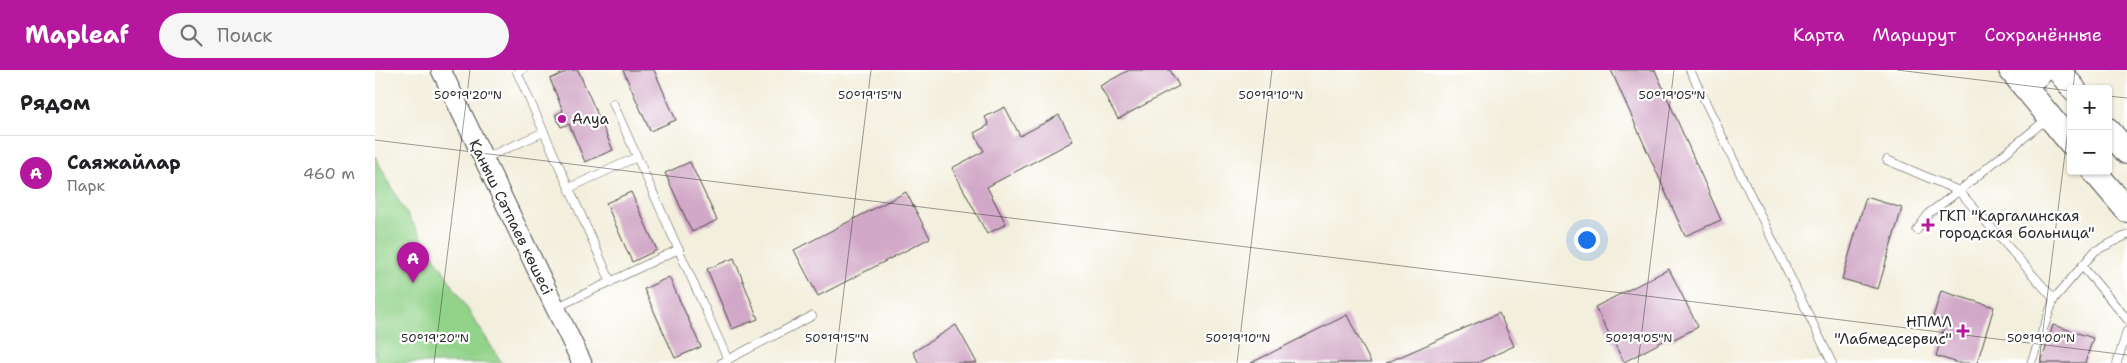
<!DOCTYPE html>
<html lang="ru">
<head>
<meta charset="utf-8">
<style>
	:root { --surface:#fff; --page:#f6f6f6; --text:#202124; --muted:#757577; --line:#e0e0e0; --accent:#b5179e }
	body { margin:0; font-family:"Shantell Sans",sans-serif; background:var(--page); color:var(--text) }
	.controls { position:absolute; right:15px; top:15px; display:grid; overflow:hidden; border-radius:5px; box-shadow:0 1px 4px #0004 }
	.controls button { width:45px; height:45px; display:grid; place-items:center; padding:0; border:0; border-bottom:1px solid var(--line); background:var(--surface); color:var(--text); font:25px sans-serif }
	.you { position:absolute; left:1211px; top:169px; width:18px; height:18px; margin:-12px; border:4px solid #fff; border-radius:50%; background:#1a73e8; box-shadow:0 0 0 8px #1a73e833 }
	.badge { display:grid; place-items:center; width:32px; height:32px; border-radius:50%; background:var(--accent); color:#fff; font-size:16px; font-weight:700 }
	.pin { position:absolute; translate:-50% -41px; filter:drop-shadow(0 1px 2px #0008) }
	.pin::after { content:''; position:absolute; top:26px; width:18px; height:15px; background:inherit; clip-path:polygon(0 0,100% 0,50% 100%) }
	.list { margin:0; padding:0; list-style:none }
	h2 { display:flex; justify-content:space-between; align-items:center; height:65px; margin:0; padding:0 20px; font-size:21px }
	h2 small { font-size:16px; font-weight:400; color:var(--muted) }
	.list li { display:grid; grid-template-columns:32px 1fr auto; gap:15px; align-items:center; box-sizing:border-box; height:75px; padding:0 20px; border-top:1px solid var(--line) }
	.list b { display:block; font-size:19px; white-space:nowrap }
	.list p { margin:0; font-size:16px; white-space:nowrap; color:var(--muted) }
	.list em { font-size:16px; font-style:normal; color:var(--muted) }
	.icon { flex:none; width:28px; height:28px; fill:none; stroke:currentColor; stroke-width:2; stroke-linecap:round; stroke-linejoin:round }
	.map { position:relative; flex:none; width:1752px; height:293px; overflow:hidden }
	header { display:flex; align-items:center; gap:30px; box-sizing:border-box; height:70px; padding:0 25px; background:var(--accent); color:#fff }
	header strong { font-size:24px }
	nav { display:flex; gap:28px; margin-inline-start:auto; font-size:18px }
	.search { width:350px; height:45px; background:var(--page); display:flex; align-items:center; gap:12px; box-sizing:border-box; padding:0 18px; border-radius:28px; color:var(--muted); font-size:19px }
	main { display:flex }
	aside { flex:1; background:var(--surface) }
	.map>svg:first-child { display:block }
	.green { fill:#92d38a; stroke:#5e7f5a }
	.building { fill:#d1a8c7 }
	.lines { fill:none; stroke-linecap:round; stroke-linejoin:round }
	.service-casing { stroke:#494846; stroke-width:9 }
	.tertiary-casing { stroke:#494846; stroke-width:21 }
	.primary-casing { stroke:#494846; stroke-width:26 }
	.service { stroke:#fff; stroke-width:8 }
	.tertiary { stroke:#fff; stroke-width:19 }
	.primary { stroke:#fff; stroke-width:24 }
	.ticks { fill:none; stroke:#2b2b2b; stroke-width:1; stroke-opacity:0.45 }
	.poi-dot { fill:#b5179e; stroke:#fff; stroke-width:2 }
	.labels { text-anchor:middle; dominant-baseline:central; stroke-width:4.5; stroke-linejoin:round; paint-order:stroke }
	.poi-label { font-size:15px; fill:#2b2b2b; stroke:#fff; text-anchor:start }
	.street-label { font-size:15px; fill:#2b2b2b; stroke:#fff }
	.ticks-label { font-size:12px; text-anchor:middle; fill:#2b2b2b; stroke:#fff; stroke-width:4.5; stroke-linejoin:round; paint-order:stroke }
</style>
</head>
<body>
<header>
<strong>Mapleaf</strong>
<div class="search"><svg class="icon" aria-label="search" viewBox="0 0 24 24"><circle cx="10" cy="10" r="6"/><path d="M15 15l6 6"/></svg>Поиск</div>
<nav><a>Карта</a><a>Маршрут</a><a>Сохранённые</a></nav>
</header>
<main>
<aside>
<h2>Рядом<small></small></h2>
<ul class="list">
<li><span class="badge">A</span><div><b>Саяжайлар</b><p>Парк</p></div><em>460 m</em></li>
</ul>
</aside>
<div class="map">
<svg width="1752" height="293" viewBox="0 0 1752 293">
	<rect width="100%" height="100%" fill="#fff"/>
	<filter id="ink" filterUnits="userSpaceOnUse"><feTurbulence type="fractalNoise" baseFrequency=".02" numOctaves="2"/><feDisplacementMap in="SourceGraphic" scale="10" xChannelSelector="R" yChannelSelector="G"/><feConvolveMatrix kernelMatrix="1 2 1 2 8 2 1 2 1" color-interpolation-filters="sRGB"/></filter>
	<filter id="wash" filterUnits="userSpaceOnUse"><feTurbulence type="fractalNoise" baseFrequency=".0096" numOctaves="4" result="noise"/><feDisplacementMap in="SourceGraphic" scale="20" xChannelSelector="R" yChannelSelector="G"/><feGaussianBlur stdDeviation="1.12" result="paint"/><feColorMatrix in="noise" values="0 0 0 0 0 0 0 0 0 0 0 0 0 0 0 0 0 1.4 0 .05"/><feComposite in="paint" operator="in"/></filter>
	<g filter="url(#wash)">
		<rect width="100%" height="100%" fill="#f3efdd"/>
		<polygon class="green" points="0,86 25,133 127,293 0,293"/>
		<g id="blocks">
			<g class="building">
				<polygon points="195,0 203,0 238,80 210,92 194,54 186,57 180,45 188,41 175,9"/>
				<polygon points="248,0 279,0 301,50 275,61"/>
				<polygon points="754,0 795,0 804,16 743,49 725,16"/>
				<polygon points="1236,0 1280,0 1346,150 1310,166"/>
				<polygon points="630,37 645,66 684,45 698,71 612,117 631,154 612,164 577,98 609,81 599,63 614,55 610,47"/>
				<polygon points="315,92 342,150 317,162 290,103"/>
				<polygon points="256,122 282,180 257,192 231,133"/>
				<polygon points="531,122 555,168 443,226 419,180"/>
				<polygon points="1491,127 1527,138 1503,219 1467,209"/>
				<polygon points="359,188 383,249 357,259 332,199"/>
				<polygon points="1294,199 1323,257 1295,271 1294,268 1249,292 1220,237"/>
				<polygon points="294,207 326,277 300,288 269,219"/>
				<polygon points="1566,221 1619,237 1602,293 1583,293 1561,286 1571,251 1558,247"/>
				<polygon points="1124,243 1139,276 1102,293 1011,293"/>
				<polygon points="972,245 996,293 876,293"/>
				<polygon points="581,255 602,293 544,293 538,282"/>
				<polygon points="1678,255 1718,268 1710,293 1666,293"/>
			</g>
		</g>
	</g>
	<g filter="url(#ink)">
		<use href="#blocks" fill-opacity="0" stroke="#494846" stroke-width="1"/>
		<g class="lines">
			<defs>
				<g id="service">
					<polyline points="147,0 142,2 169,62"/>
					<polyline points="1315,0 1457,293"/>
					<polyline points="238,33 353,290"/>
					<polyline points="108,89 169,62 236,212"/>
					<polyline points="1512,90 1584,121 1673,48"/>
					<polyline points="194,118 262,87"/>
					<polyline points="1542,160 1554,143 1584,121 1679,229"/>
					<polyline points="1707,196 1752,249"/>
					<polyline points="180,238 304,179"/>
					<polyline points="346,293 437,246"/>
					<polyline points="1656,293 1679,229 1720,181 1752,165"/>
					<polyline points="1742,293 1752,261"/>
				</g>
				<polyline id="tertiary" points="66,0 207,293"/>
				<g id="primary">
					<polyline points="1636,0 1696,73"/>
					<polyline points="1683,0 1699,19"/>
					<polyline points="1649,16 1668,0"/>
					<polyline points="1733,60 1752,82"/>
					<polyline points="1719,101 1752,140"/>
				</g>
			</defs>
			<use href="#service" class="service-casing"/>
			<use href="#tertiary" class="tertiary-casing"/>
			<use href="#primary" class="primary-casing"/>
			<use href="#service" class="service"/>
			<use href="#tertiary" class="tertiary"/>
			<use href="#primary" class="primary"/>
		</g>
	</g>
	<path class="ticks" d="M 1522,0 L 1696,21M 1698,19 L 1700,0M 1733,26 L 1752,28M 0,70 L 1752,285M 59,293 L 95,0M 460,293 L 496,0M 862,293 L 897,0M 1263,293 L 1299,0M 1664,293 L 1696,35"/>
	<g class="poi-dot">
		<circle cx="187" cy="49" r="5"/>
		<path d="M1550.5 147.5h5v5h5v5h-5v5h-5v-5h-5v-5h5z"/>
		<path d="M1585.5 253.5h5v5h5v5h-5v5h-5v-5h-5v-5h5z"/>
	</g>
	<g class="labels">
		<g class="poi-label">
			<text x="197" y="49">Алуа</text>
			<text x="1564" y="146">ГКП "Каргалинская<tspan x="1564" dy="17">городская больница"</tspan></text>
			<text x="1577" y="252" text-anchor="end">НПМЛ<tspan x="1577" dy="17">"Лабмедсервис"</tspan></text>
		</g>
		<g class="street-label">
			<text transform="translate(136 147) rotate(64)">Қаныш Сәтпаев көшесі</text>
		</g>
	</g>
	<g class="ticks-label">
		<text x="93" y="29">50°19'20"N</text>
		<text x="495" y="29">50°19'15"N</text>
		<text x="896" y="29">50°19'10"N</text>
		<text x="1297" y="29">50°19'05"N</text>
		<text x="1264" y="272">50°19'05"N</text>
		<text x="1666" y="272">50°19'00"N</text>
		<text x="60" y="272">50°19'20"N</text>
		<text x="462" y="272">50°19'15"N</text>
		<text x="863" y="272">50°19'10"N</text>
	</g>
</svg>
<div class="controls">
<button>+</button>
<button>−</button>
</div>
<div class="you"></div>
<div class="pin badge" style="left:38px;top:213px">A</div>
</div>
</main>
</body>
</html>
